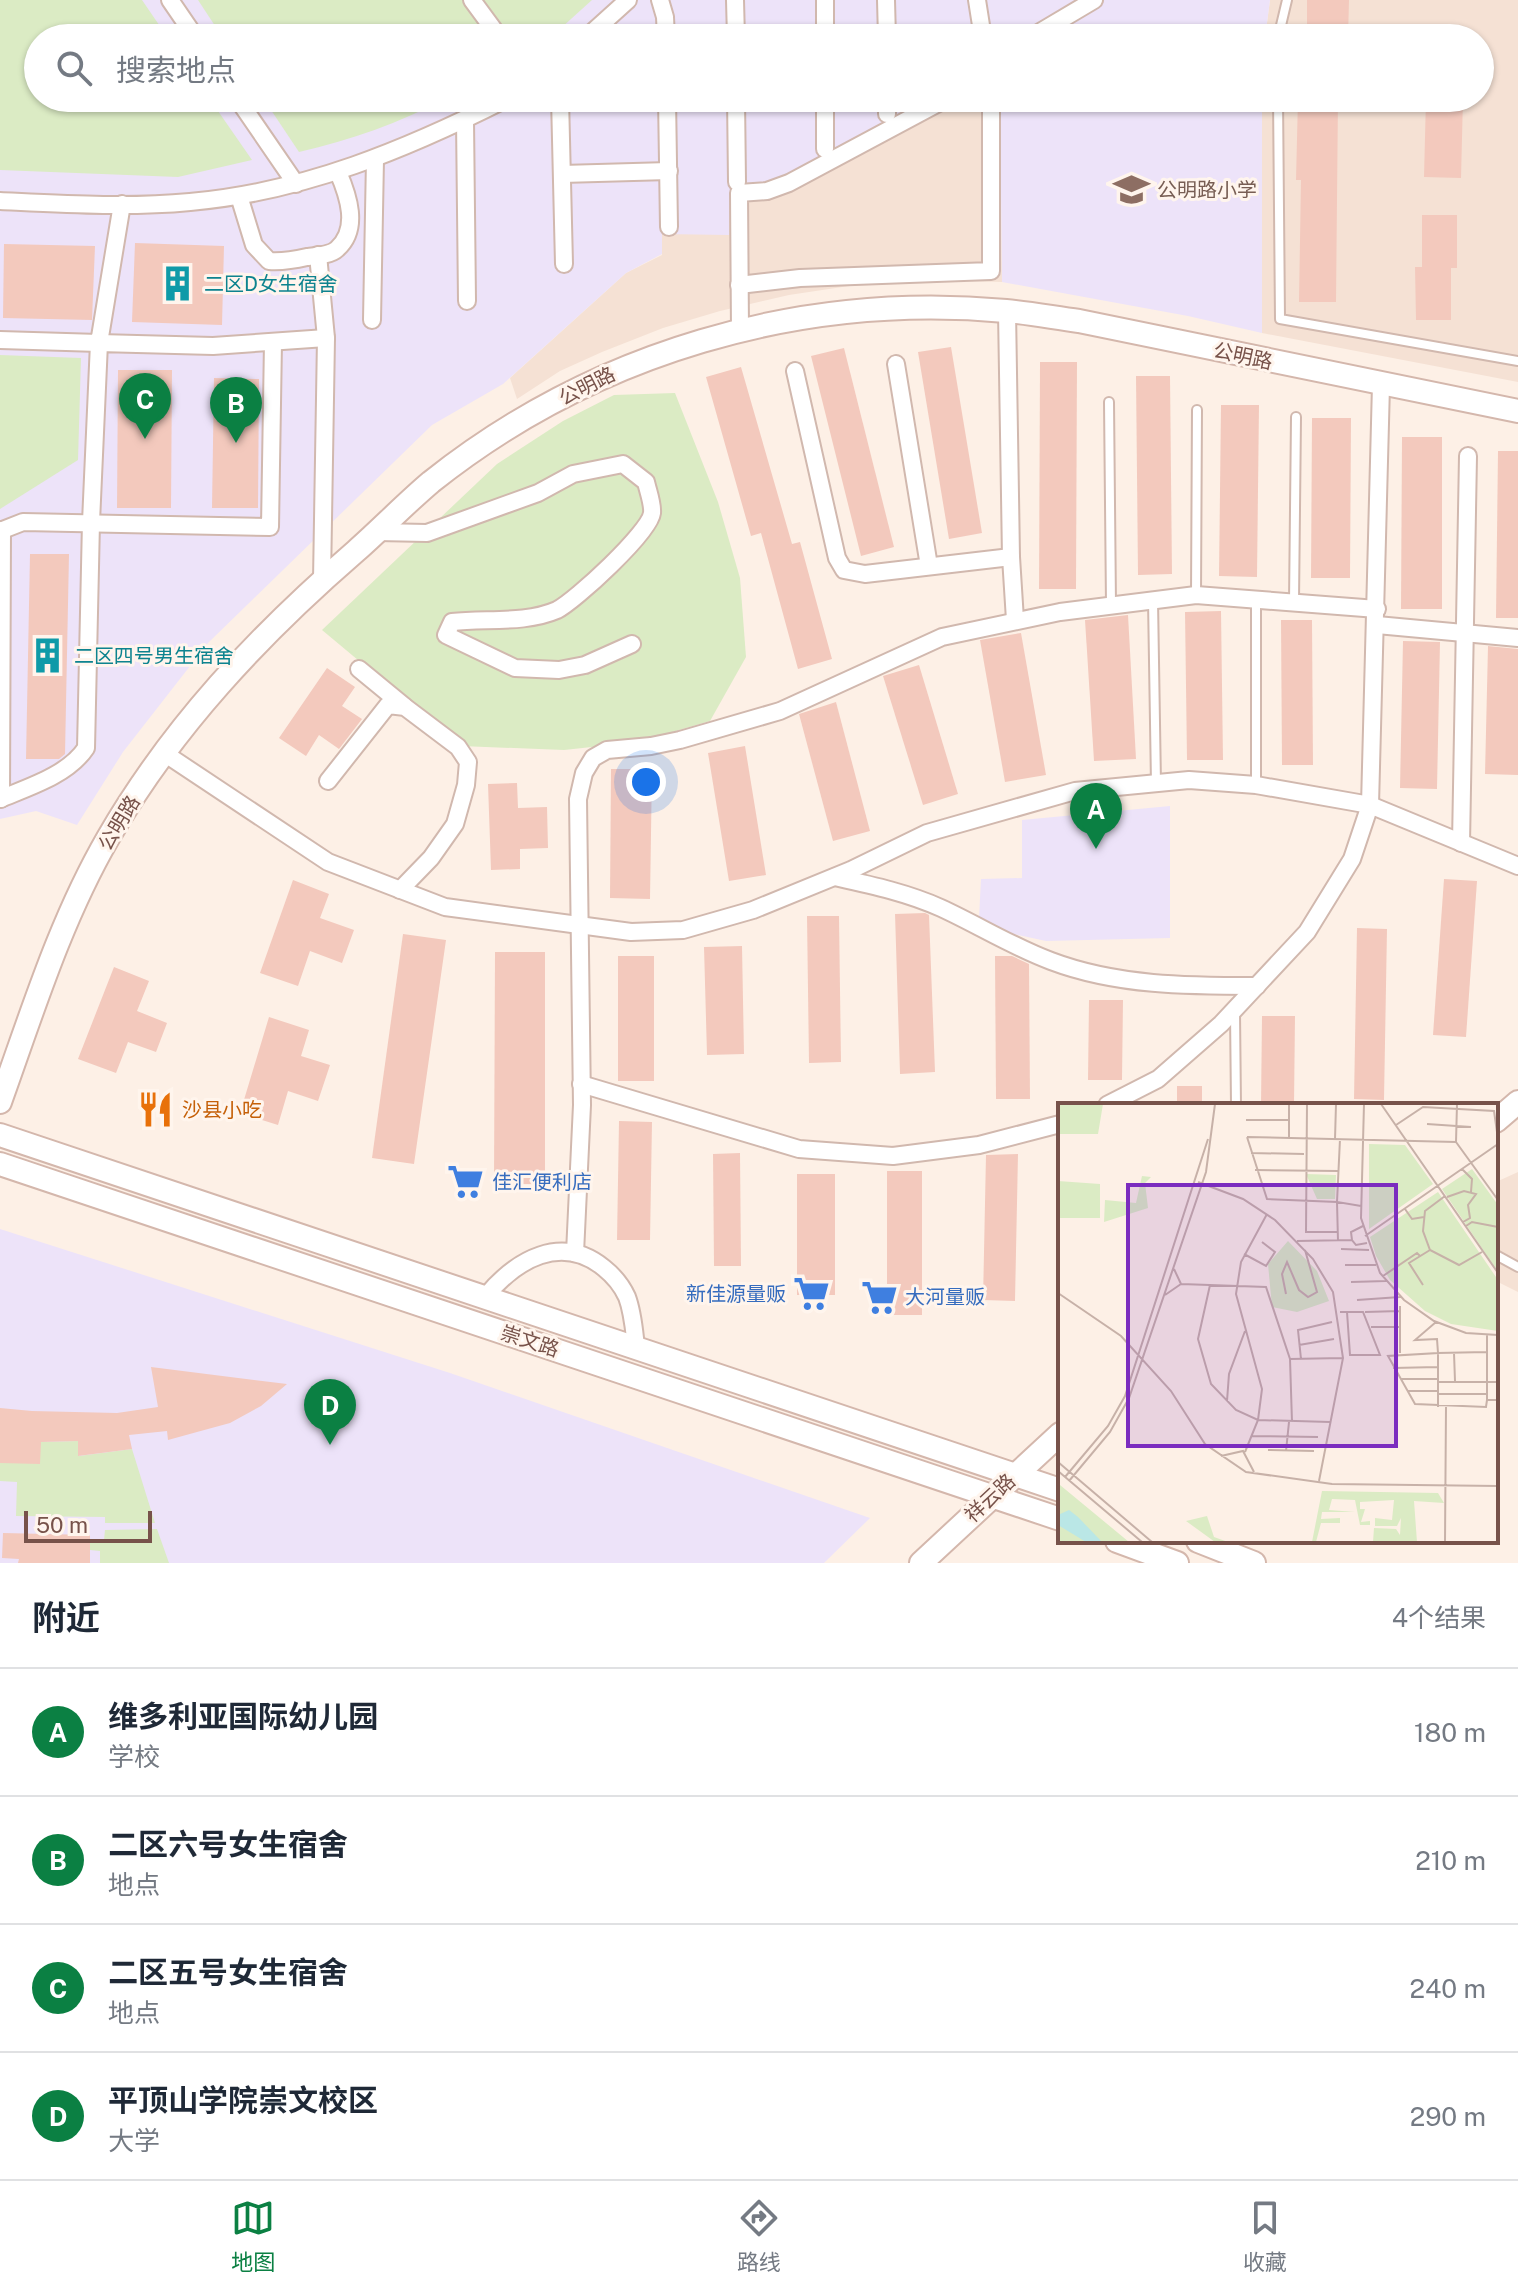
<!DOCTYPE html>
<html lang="zh">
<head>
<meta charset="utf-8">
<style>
	:root { --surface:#fff; --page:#f2f2f3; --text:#1f2937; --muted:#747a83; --line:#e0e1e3; --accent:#0b8043 }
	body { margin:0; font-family:"Public Sans","Noto Sans SC",sans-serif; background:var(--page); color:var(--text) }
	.scale { position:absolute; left:24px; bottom:20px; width:128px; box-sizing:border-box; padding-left:8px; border:4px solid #77524a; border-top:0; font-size:22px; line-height:28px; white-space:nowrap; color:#77524a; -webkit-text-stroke:6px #fff5ed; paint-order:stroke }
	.you { position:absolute; left:646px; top:782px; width:28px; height:28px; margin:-20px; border:6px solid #fff; border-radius:50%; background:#1a73e8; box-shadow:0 0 0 12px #1a73e833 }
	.badge { display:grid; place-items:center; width:52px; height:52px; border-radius:50%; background:var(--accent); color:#fff; font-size:26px; font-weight:700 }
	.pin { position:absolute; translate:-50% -66px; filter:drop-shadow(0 2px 4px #0008) }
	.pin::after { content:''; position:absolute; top:42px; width:28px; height:24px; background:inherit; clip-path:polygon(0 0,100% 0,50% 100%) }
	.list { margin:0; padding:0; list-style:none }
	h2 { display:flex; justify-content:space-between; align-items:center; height:104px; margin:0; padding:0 32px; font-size:34px }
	h2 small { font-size:26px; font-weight:400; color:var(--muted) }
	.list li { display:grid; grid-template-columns:52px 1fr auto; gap:24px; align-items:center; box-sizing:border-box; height:128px; padding:0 32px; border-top:2px solid var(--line) }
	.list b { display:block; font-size:30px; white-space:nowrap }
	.list p { margin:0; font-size:26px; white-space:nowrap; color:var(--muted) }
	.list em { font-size:26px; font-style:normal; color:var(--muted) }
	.icon { flex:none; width:44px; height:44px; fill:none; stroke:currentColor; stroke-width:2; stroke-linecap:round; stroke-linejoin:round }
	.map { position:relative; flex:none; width:1518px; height:1563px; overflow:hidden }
	.search { position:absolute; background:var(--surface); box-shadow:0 2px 6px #0004; left:24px; right:24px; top:24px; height:88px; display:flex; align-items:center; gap:20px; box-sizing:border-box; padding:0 28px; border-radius:44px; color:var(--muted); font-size:30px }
	.sheet { height:616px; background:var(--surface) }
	nav { display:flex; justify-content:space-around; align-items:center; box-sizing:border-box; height:112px; border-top:2px solid var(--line); background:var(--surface); font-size:22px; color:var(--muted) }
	nav a { display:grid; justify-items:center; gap:4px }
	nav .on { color:var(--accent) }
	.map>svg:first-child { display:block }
	.residential { fill:#f5e1d4 }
	.education { fill:#ede3f9 }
	.green { fill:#dbebc4 }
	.building { fill:#f3c9bd }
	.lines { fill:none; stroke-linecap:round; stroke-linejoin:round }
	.lane-casing { stroke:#d1b8ae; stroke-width:12 }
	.street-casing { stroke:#d1b8ae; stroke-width:20 }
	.secondary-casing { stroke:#d4b7ac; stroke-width:26 }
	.lane { stroke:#fff; stroke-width:8 }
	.street { stroke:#fff; stroke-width:16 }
	.secondary { stroke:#fff; stroke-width:22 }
	.labels { text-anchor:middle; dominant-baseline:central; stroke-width:6; stroke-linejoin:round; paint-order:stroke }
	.education-label { font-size:20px; fill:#785e54; stroke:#fff5ed; text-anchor:start }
	.culture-label { font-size:20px; fill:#0d838f; stroke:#fff5ed; text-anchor:start }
	.street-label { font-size:20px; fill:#77524a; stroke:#fff5ed }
	.food-label { font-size:20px; fill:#c56008; stroke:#fff5ed; text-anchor:start }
	.shop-label { font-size:20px; fill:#366cbe; stroke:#fff5ed; text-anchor:start }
	.inset-road { fill:none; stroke:#c7b1a8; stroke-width:2 }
	.view { fill:#7b2cbf; fill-opacity:0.15; stroke:#7b2cbf; stroke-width:4 }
	.inset-edge { fill:none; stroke:#77524a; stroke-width:4 }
</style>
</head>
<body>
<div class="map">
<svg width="1518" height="1563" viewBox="0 0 1518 1563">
	<rect width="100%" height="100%" fill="#fdf0e6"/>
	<g class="residential">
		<polygon points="1270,0 1518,0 1518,382 1262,333 1262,98 1480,98 1480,38 1265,38"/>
		<polygon points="931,98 1000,98 1002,282 930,280 849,286 789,295 720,311 663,328 602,352 560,371 517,399 510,378 626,273 662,255 662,234 730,188 756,187 790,178"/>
		<polygon points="1518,1172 1518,1292 1496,1281 1496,1182"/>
	</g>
	<g class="education">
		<polygon points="0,0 1270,0 1265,38 38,38 38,98 931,98 790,178 756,187 730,188 729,235 662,234 662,254 626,273 503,384 432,425 208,643 123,752 77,825 36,811 0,819"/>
		<polygon points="1000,98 1262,98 1262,333 1188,316 1002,282"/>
		<polygon points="1170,806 1170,938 1046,941 1009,933 979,918 981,879 1022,878 1022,820"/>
		<polygon points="0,1229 450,1373 870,1518 824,1563 0,1563"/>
	</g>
	<g class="green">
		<polygon points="0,0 142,0 168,38 38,38 38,98 209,98 252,160 178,177 0,170"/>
		<polygon points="198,0 592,0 550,38 223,38"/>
		<path d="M 263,98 L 447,98 C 399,123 351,140 299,152 Z"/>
		<polygon points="0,355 81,358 78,460 0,509"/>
		<polygon points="675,393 718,502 740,578 746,657 710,721 638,742 564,750 461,746 322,630 497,464 563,421 614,395"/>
		<polygon points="78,1441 79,1456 132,1449 155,1523 105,1523 105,1517 16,1516 17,1482 0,1481 0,1463 41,1442"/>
		<polygon points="157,1529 169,1563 100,1563 100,1551 90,1550 90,1541 104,1540 105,1530"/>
	</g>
	<g class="building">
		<polygon points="1307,0 1349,0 1348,38 1307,38"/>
		<polygon points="1298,98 1338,98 1336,302 1299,302 1301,180 1296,180"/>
		<polygon points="1426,98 1463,98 1461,178 1424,177"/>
		<polygon points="1422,215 1457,215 1457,268 1451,268 1451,320 1416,320 1415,267 1422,267"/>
		<polygon points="135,243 224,246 222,325 132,322"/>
		<polygon points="4,244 95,246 92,320 3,318"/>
		<polygon points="951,347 982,533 949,539 918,352"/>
		<polygon points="844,348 894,547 861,556 811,356"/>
		<polygon points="1040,362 1077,362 1076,589 1039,589"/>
		<polygon points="741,367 792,544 800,542 832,659 798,669 761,533 751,536 706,377"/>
		<polygon points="118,370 172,370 171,508 117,508"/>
		<polygon points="1136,376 1170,376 1172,574 1138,575"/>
		<polygon points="214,378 259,379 258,508 212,508"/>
		<polygon points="1221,405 1259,405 1257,577 1219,576"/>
		<polygon points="1312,418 1351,418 1350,578 1311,578"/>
		<polygon points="1402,437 1442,437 1442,609 1401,609"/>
		<polygon points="1498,451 1518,451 1518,618 1496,618"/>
		<polygon points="30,554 69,554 65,754 59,759 26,759"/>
		<polygon points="1221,611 1223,760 1187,760 1185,612"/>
		<polygon points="1128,615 1136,759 1094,761 1085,620"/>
		<polygon points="1281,620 1312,620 1313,765 1282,765"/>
		<polygon points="1021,633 1046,775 1005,782 980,640"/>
		<polygon points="1403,641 1440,642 1437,789 1400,788"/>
		<polygon points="1488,646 1518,649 1518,775 1485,774"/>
		<polygon points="919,665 958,794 923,805 883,676"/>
		<polygon points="327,668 355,687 342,706 362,719 339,749 319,735 306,756 279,738"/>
		<polygon points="836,702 870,831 833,841 799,714"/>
		<polygon points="745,746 766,875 729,881 708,753"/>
		<polygon points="611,769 652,769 650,899 610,898"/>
		<polygon points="517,783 518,808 547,807 548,848 520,849 520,869 491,870 488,784"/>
		<polygon points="1444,879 1477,881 1466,1037 1433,1035"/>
		<polygon points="293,880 329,894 320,918 354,930 342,963 310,951 298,986 260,973"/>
		<polygon points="925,913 929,915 935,1072 900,1074 895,914"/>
		<polygon points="807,916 839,916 841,1062 809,1063"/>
		<polygon points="1357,928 1387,929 1384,1100 1354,1099"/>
		<polygon points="403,934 446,940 414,1164 372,1158"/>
		<polygon points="742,946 744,1054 707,1055 704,947"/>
		<polygon points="495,952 545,952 545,1184 494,1184"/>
		<rect x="618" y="956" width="36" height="125"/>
		<polygon points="995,956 1012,956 1029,964 1030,1099 996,1099"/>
		<polygon points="114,967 149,981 137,1011 167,1023 156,1052 128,1042 116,1073 78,1059"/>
		<polygon points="1089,1000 1123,1000 1122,1080 1088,1080"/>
		<polygon points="1262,1016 1295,1016 1294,1105 1261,1105"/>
		<polygon points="269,1017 309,1030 301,1056 330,1065 318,1101 288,1091 278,1125 240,1113"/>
		<rect x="1177" y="1086" width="25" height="19"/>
		<polygon points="619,1121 652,1122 650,1240 617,1240"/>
		<polygon points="740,1153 741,1266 714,1266 713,1154"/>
		<polygon points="1018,1154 1015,1301 983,1300 986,1155"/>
		<rect x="887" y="1171" width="35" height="144"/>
		<rect x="797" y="1174" width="38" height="121"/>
		<polygon points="151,1367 287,1384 261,1406 230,1423 197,1432 168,1440 167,1431 129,1435 132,1449 78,1456 78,1441 41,1442 40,1464 0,1463 0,1408 32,1411 117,1413 158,1407"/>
		<polygon points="3,1533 90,1535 90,1563 18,1563 19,1559 2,1558"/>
	</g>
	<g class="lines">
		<defs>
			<g id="lane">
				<polyline points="1278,38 1287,0"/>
				<polyline points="1278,98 1280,319 1518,361"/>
				<polyline points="1109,402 1111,605"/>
				<polyline points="1196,595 1197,410"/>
				<polyline points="1153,600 1156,784"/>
				<polyline points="1256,600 1256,785"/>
				<polyline points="1294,602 1296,417"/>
				<polyline points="1235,1013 1236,1105"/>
				<polyline points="1496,1255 1518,1267"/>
			</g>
			<g id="street">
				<polyline points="170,0 196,38"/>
				<polyline points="472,0 500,38"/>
				<polyline points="660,0 665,17 666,38"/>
				<polyline points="735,0 736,38"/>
				<polyline points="825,0 825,38"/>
				<polyline points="886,0 887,38"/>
				<polyline points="977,0 983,38"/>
				<polyline points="586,38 628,0"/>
				<polyline points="1030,38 1094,0"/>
				<polyline points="237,98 296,184"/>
				<polyline points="560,98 564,264"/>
				<polyline points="667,98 669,227"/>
				<polyline points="736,98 737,182"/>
				<polyline points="825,98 825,149"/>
				<polyline points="887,98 887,114"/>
				<polyline points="465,120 467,301"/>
				<polyline points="562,174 669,171"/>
				<path d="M 239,196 L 254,245 L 269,261 C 283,262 294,260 307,257 C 316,256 331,255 337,249 C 360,229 348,195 338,172"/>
				<path d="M 0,201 C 63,204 127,208 190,202 C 304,192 407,149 508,98"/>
				<polyline points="318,255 326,338 322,580"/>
				<polyline points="739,285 800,278 991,271 991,98"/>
				<polyline points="1007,311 1011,557 1015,620"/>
				<polyline points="372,320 375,159"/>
				<polyline points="740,330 739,193 767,191 789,183 948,98"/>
				<polyline points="0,340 99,343 122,204"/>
				<polyline points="896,364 929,566"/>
				<polyline points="795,371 837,558 844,570 865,574 1011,557"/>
				<polyline points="0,531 23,522 270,527 273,342"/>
				<path d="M 377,532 L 427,533 L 538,493 L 573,474 L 623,464 L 646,482 C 648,491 653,504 652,513 C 650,532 575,601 557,610 C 525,624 485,618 452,622 L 446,635 L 515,668 L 559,670 L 585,665 L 632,644"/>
				<polyline points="1377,625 1518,638"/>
				<polyline points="359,669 404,706"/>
				<polyline points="164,753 328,862 445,907 631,932 683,930 753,910 851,870 927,833 1075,791 1189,780 1256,785 1370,805 1518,866"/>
				<polyline points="328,781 388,705 405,707 458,747 468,762 466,785 455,824 431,858 400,890"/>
				<path d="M 0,799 C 29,787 68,775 86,748 L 91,522 L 99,343 L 213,346 L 326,338"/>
				<polyline points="1,799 2,530"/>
				<polyline points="1461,843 1468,456"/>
				<path d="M 835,877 C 871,885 908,893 941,908 C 978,925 1013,947 1051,961 C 1117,986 1188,986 1257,986"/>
				<polyline points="581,1084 799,1149 893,1156 979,1145 1060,1124"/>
				<polyline points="1107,1105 1158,1079 1221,1024 1307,932 1352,859 1370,805 1381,385"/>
				<polyline points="575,1253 582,1105 578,799 584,773 593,758 607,750 651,746 680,740 780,711 942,637 1060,612 1196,595 1377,609"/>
				<path d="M 486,1296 C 516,1260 561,1233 604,1268 C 614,1276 622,1286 627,1297 C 633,1313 634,1330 636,1347"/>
			</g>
			<g id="secondary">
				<path d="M 0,1102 C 32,1013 60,921 108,838 C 172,727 259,635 356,551 C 381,529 405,504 431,482 C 593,353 800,292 1006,311 C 1031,313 1055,318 1079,321 L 1518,411"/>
				<polyline points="1496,1121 1518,1102"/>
				<polyline points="0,1135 1060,1490"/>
				<polyline points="0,1164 1060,1519"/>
				<polyline points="1117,1541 1177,1563"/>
				<polyline points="1198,1541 1254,1563"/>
				<polyline points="921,1563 1060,1434"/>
			</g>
		</defs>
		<use href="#lane" class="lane-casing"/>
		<use href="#street" class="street-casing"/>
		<use href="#secondary" class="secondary-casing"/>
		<use href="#lane" class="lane"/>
		<use href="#street" class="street"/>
		<use href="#secondary" class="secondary"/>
	</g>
	<defs>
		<symbol id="school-bare" viewBox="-9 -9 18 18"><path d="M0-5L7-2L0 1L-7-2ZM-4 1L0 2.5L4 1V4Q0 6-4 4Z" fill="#8d6e63" stroke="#fff5ed" stroke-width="2.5" paint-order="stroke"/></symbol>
		<symbol id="building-bare" viewBox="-9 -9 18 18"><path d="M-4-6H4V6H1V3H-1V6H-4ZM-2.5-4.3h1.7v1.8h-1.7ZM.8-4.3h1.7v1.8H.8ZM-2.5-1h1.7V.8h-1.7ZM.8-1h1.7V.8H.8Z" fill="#0f9aa8" stroke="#fff5ed" stroke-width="2.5" paint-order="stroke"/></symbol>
		<symbol id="restaurant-bare" viewBox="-9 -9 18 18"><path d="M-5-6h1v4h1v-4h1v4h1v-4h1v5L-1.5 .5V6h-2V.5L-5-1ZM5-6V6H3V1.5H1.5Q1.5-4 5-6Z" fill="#e8710a" stroke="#fff5ed" stroke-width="2.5" paint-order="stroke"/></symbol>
		<symbol id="supermarket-bare" viewBox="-9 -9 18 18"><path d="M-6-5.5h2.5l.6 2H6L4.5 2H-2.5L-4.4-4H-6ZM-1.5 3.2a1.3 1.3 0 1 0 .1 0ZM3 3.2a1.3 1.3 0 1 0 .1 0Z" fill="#3f7fe0" stroke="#fff5ed" stroke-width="2.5" paint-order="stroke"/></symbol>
	</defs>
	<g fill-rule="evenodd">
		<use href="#school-bare" x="1106" y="164" width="51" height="51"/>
		<use href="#building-bare" x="152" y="258" width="51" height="51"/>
		<use href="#building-bare" x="22" y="630" width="51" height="51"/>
		<use href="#restaurant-bare" x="130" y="1084" width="51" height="51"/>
		<use href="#supermarket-bare" x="440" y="1156" width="51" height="51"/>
		<use href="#supermarket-bare" x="786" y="1268" width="51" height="51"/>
		<use href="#supermarket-bare" x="854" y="1272" width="51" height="51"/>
	</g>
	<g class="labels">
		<g class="education-label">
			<text x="1157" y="190">公明路小学</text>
		</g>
		<g class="culture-label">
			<text x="204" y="284">二区D女生宿舍</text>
			<text x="74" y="656">二区四号男生宿舍</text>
		</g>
		<g class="street-label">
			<text transform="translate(1243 356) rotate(12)">公明路</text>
			<text transform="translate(587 386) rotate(-27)">公明路</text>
			<text transform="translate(119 823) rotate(-59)">公明路</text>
			<text transform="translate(530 1341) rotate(18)">崇文路</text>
			<text transform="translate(990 1498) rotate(-43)">祥云路</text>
		</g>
		<g class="food-label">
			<text x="182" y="1110">沙县小吃</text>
		</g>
		<g class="shop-label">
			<text x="492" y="1182">佳汇便利店</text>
			<text x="786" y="1294" text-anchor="end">新佳源量贩</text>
			<text x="905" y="1297">大河量贩</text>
		</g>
	</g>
	<g transform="translate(1058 1103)">
		<rect width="440" height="440" fill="#fdf0e6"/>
		<path d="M 0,1 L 45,1 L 40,31 L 0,31 ZM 311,41 L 347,42 L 375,81 L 311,126 ZM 414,66 L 440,102 L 440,169 L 384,86 ZM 248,71 L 278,72 L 277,96 L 259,96 ZM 84,73 L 93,74 L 87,80 L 90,105 L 46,119 L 47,97 L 78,100 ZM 0,78 L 42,81 L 42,115 L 0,115 ZM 380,89 L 440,177 L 440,228 L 393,221 L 367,208 L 332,177 L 318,153 L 312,134 ZM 230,138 L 259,168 L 271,198 L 239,209 L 214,204 L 210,161 ZM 0,380 L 2,382 L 71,439 L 0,439 ZM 264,388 L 380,390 L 386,400 L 356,398 L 359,439 L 315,439 L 316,425 L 338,426 L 342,432 L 343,415 L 339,423 L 317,423 L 317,415 L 334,417 L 336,397 L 302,399 L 302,406 L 307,406 L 303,419 L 312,418 L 312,422 L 302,422 L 297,397 L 274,396 L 271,407 L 297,409 L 264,409 L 263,416 L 282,415 L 282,420 L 263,420 L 258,439 L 254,439 ZM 149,413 L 156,434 L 170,439 L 157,439 L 128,418 Z" fill="#dbebc4"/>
		<path d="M 11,407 L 20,414 L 44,439 L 28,439 L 0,422 L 0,412 Z" fill="#bae7e6"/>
		<path class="inset-road" d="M 249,1 L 248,129 L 280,129M 306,1 L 303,115 L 322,170 L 346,197 L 376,218 L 408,230 L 440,232M 323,1 L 440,170M 399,1 L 398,39 L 440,97M 188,17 L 231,17M 369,21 L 413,24M 338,22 L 365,4 L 436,8 L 440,36M 189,34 L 398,39M 189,34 L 209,96 L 279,99 L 280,138M 231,35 L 231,1M 277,36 L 278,1M 282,36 L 279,99 L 303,103M 193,50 L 246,51M 404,66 L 414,76 L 413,89M 197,67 L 280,68M 140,79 L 185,96 L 217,117 L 255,156 L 275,189 L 285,255 L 261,378M 202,82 L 247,83M 387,93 L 367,108 L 365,128 L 372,147 L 401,162 L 424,149M 389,94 L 406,88 L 418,91 L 410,102 L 412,115 L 405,119M 347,106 L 354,116 L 366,114M 305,123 L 293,129 L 294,137 L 298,142 L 309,140M 408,123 L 414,119 L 440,124M 307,133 L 440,41M 239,138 L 294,137M 283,146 L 311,147M 186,151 L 208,163 L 217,149 L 204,139M 287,162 L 318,162M 325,173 L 359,150 L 362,153M 293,179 L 328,178M 123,181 L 208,184 L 232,256 L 234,319M 152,182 L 140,236 L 153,281 L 178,307 L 200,317 L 272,319M 365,182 L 351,160 L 372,147M 0,190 L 63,233 L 113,288 L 147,341 L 188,369 L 274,381 L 440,383M 228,191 L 224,171 L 229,159 L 241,187 L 250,194 L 259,189 L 247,147M 107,192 L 123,181 L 116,166M 299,197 L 342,194M 342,203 L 342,250M 282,209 L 305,209 L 322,252 L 292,252 L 289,209M 307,209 L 342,208M 378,219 L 357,237 L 379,236 L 380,250 L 330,253 L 357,301 L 428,304 L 429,297M 313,224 L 342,224M 429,232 L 429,297 L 440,297M 241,242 L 276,236M 396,250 L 397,278M 232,256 L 285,255M 243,256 L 240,227 L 274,219M 335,265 L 380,264M 342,276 L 380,276M 380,279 L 440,279M 350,288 L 380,288M 380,291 L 429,291M 169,298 L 171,271 L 187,228M 380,304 L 380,250 L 429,249M 194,333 L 260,334M 210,347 L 256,348M 228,348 L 231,319M 187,349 L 200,317 L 204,286 L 178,191 L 183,159 L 209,111M 163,353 L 185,348 L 196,369M 0,359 L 94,439M 0,368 L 84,439M 7,374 L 50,323 L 67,293 L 150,36M 11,378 L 52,329 L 71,295 L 148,69 L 157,1M 387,439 L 388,304"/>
		<path class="view" d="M 70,82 L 338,82 L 338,343 L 70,343 Z"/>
		<rect width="440" height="440" class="inset-edge"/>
	</g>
</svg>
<div class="scale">50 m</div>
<div class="you"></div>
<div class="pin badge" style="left:1096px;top:849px">A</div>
<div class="pin badge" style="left:236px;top:443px">B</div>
<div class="pin badge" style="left:145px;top:439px">C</div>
<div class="pin badge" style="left:330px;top:1445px">D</div>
<div class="search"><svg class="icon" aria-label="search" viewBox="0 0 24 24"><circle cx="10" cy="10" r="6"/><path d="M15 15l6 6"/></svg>搜索地点</div>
</div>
<section class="sheet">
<h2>附近<small>4个结果</small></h2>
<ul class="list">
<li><span class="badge">A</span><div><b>维多利亚国际幼儿园</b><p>学校</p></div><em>180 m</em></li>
<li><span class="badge">B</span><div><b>二区六号女生宿舍</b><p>地点</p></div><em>210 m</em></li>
<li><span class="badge">C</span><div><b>二区五号女生宿舍</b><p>地点</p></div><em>240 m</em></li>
<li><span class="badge">D</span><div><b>平顶山学院崇文校区</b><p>大学</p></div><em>290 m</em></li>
</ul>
</section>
<nav>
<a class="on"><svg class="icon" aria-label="map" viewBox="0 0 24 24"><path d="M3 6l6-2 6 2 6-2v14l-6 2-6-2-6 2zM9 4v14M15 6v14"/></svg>地图</a>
<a><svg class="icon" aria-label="directions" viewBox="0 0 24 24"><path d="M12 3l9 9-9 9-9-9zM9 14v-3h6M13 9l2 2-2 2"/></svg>路线</a>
<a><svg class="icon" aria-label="saved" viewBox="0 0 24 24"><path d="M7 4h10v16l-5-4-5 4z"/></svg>收藏</a>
</nav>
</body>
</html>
